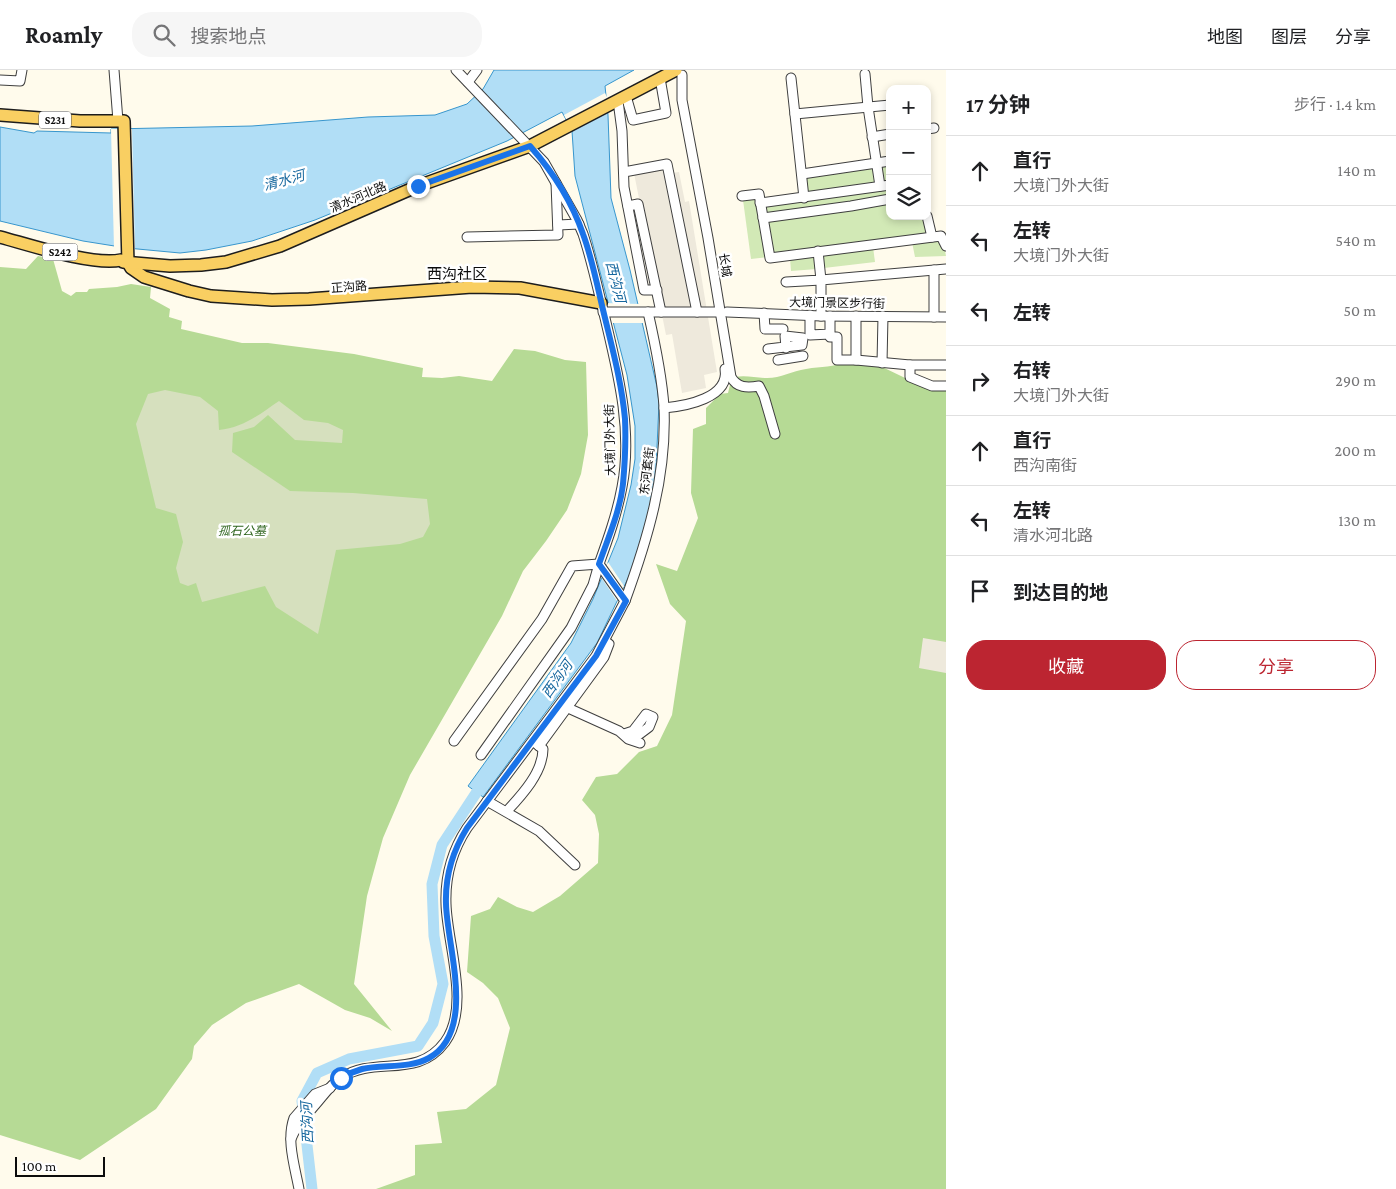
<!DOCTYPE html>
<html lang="zh">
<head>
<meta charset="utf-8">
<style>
	:root { --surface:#fff; --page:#f6f6f6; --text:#202124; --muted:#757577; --line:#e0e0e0; --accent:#bc2531 }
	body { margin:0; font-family:"Crimson Pro","Noto Sans SC",serif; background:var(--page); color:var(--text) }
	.controls { position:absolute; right:15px; top:15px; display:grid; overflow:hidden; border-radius:10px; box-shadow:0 2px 8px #0003 }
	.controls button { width:45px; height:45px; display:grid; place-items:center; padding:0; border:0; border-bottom:1px solid var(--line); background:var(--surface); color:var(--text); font:25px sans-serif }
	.scale { position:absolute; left:15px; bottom:12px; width:90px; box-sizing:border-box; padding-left:5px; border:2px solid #0c0c0c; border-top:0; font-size:14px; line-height:18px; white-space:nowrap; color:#0c0c0c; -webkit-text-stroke:4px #fff; paint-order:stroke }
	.stop { position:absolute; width:15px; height:15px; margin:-11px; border:4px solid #1a73e8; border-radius:50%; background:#fff }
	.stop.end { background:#1a73e8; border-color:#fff; box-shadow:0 1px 5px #0008 }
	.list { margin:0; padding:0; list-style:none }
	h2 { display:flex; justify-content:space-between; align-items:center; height:65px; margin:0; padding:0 20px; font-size:21px }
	h2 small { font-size:16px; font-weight:400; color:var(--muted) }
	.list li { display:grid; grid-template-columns:32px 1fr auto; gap:15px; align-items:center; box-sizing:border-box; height:70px; padding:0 20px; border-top:1px solid var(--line) }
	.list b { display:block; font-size:19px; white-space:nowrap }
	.list p { margin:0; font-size:16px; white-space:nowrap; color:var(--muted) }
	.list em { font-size:16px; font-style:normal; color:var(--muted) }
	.actions { display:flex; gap:10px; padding:15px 20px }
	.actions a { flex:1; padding:11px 0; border:1px solid var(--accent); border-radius:20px; text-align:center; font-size:18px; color:var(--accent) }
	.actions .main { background:var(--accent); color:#fff }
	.icon { flex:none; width:28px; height:28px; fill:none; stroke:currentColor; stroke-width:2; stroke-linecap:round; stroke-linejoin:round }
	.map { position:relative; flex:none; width:946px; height:1119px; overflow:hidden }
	header { display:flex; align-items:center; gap:30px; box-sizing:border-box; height:70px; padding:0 25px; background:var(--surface); border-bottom:1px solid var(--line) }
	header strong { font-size:24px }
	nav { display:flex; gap:28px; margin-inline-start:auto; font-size:18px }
	.search { width:350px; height:45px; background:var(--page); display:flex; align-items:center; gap:12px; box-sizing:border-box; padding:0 18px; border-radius:20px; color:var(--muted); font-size:19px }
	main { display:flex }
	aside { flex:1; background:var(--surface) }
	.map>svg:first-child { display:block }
	.green { fill:#d2e9b6 }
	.forest { fill:#b6da95 }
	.cemetery { fill:#d6e0be }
	.plaza { fill:#eee9dc }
	.water { fill:#b1def6; stroke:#3896cd }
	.pier { fill:#fffbec }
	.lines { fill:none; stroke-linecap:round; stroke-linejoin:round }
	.river { stroke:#b1def6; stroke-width:11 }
	.minor-casing { stroke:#3f3f3f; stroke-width:11 }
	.major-casing { stroke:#1d1d1d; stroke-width:14 }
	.minor { stroke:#fff; stroke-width:9 }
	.major { stroke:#f9cf62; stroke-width:11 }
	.route { stroke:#1a73e8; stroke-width:6 }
	.labels { text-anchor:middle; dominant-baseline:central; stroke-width:5; stroke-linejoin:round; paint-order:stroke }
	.shield { fill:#fff; stroke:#555; stroke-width:1 }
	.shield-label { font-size:11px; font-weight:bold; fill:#0c0c0c }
	.street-label { font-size:12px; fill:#0c0c0c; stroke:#fff }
	.park-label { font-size:12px; font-style:italic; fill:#2e641d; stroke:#fff }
	.water-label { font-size:14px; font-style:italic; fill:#16679e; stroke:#fff }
	.quarter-label { font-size:15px; fill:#0c0c0c; stroke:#fff }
</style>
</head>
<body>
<header>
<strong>Roamly</strong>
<div class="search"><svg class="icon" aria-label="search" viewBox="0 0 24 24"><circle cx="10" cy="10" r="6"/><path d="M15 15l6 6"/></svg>搜索地点</div>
<nav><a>地图</a><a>图层</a><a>分享</a></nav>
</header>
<main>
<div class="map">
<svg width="946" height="1119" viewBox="0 0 946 1119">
	<rect width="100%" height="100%" fill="#fffbec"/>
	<g class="green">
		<polygon points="890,93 890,113 884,113 880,95"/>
		<polygon points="872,96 877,113 806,124 804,108"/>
		<polygon points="890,117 890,127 767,146 765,135"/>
		<polygon points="758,128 767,187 751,189 743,130"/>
		<polygon points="890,132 890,146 924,146 928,164 775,185 772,183 767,154 769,150"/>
		<polygon points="938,169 945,181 946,186 915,187 912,172"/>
		<polygon points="873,177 875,192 824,198 823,183"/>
		<polygon points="816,184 817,199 791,201 790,188"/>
	</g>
	<g class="forest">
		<polygon points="38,186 53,189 62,221 71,226 76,222 87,222 89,219 117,217 131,214 151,217 150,228 170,239 169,247 182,251 181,259 242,273 268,273 354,284 423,298 422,307 442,308 459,306 492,311 514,279 535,281 565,290 586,292 588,365 581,404 567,440 546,471 523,501 502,546 410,705 383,768 367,826 354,914 392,961 370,948 345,940 299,914 246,933 212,955 194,976 192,989 156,1039 80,1090 0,1065 0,197 26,199"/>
		<path d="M 848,291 L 876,294 L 928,319 L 946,321 L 946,1119 L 376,1119 L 415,1105 L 415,1075 L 442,1073 L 437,1042 L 466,1039 L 496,1015 L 510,958 L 498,928 L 483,913 L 467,902 L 471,846 L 490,839 L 498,827 L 517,837 L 533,842 L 560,826 L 598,793 L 599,764 L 595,745 L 582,730 L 596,707 L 617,704 L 639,682 L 657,676 L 672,645 L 686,551 L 670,534 L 656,494 L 677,501 L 698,448 L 691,423 L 693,359 L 706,354 L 706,338 L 720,324 L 728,323 L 730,315 L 735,307 C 746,305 757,308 767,308 C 781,308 792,301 806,299 C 822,296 833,298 848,291 Z"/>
	</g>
	<path class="cemetery" d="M 165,320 L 200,327 L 218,341 L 219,360 C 243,358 260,344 279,331 L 304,350 L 328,353 L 343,360 L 342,373 L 295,370 L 268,345 L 254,357 L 233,363 L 232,382 L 290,421 L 353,423 L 427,429 L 430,454 L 423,467 L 400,474 L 336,480 L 318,564 L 276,537 L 265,516 L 202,532 L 196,513 L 188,516 L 180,513 L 176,498 L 183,472 L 176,444 L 156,438 L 136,354 L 148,324 Z"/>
	<g class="plaza">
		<polygon points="669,92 672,103 679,102 685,132 689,131 717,302 704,305 706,318 682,323 672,264 666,265 633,98"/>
		<polygon points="923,568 946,572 946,603 919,598"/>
	</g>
	<polygon class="water" points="494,0 634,0 605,16 608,45 611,128 630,200 657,317 659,333 656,399 651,437 631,502 597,573 483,727 468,716 571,573 593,529 618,468 631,415 635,389 635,356 627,305 575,106 572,61 562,42 507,71 315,150 252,171 206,180 180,183 127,178 83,171 0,151 0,57 34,63 37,61 111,63 111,59 252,56 368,47 435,45 467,34 483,19"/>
	<g class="pier">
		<polygon points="605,23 609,31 610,41 572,61 564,45"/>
		<polygon points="111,59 132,59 135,181 114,178"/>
		<polygon points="605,233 639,234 644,253 610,253"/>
		<polygon points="608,492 624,516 617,531 601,507"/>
	</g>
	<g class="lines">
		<polyline class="river" points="312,1119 302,1031 317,1003 349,989 418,976 433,953 443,914 434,866 432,814 442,775 484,711"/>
		<defs>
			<g id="minor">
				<polyline points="114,0 118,51"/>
				<polyline points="865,4 868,37 880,116"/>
				<path d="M 682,5 L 682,30 L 708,168 L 731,307 C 737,318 747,318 759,316 L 764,326 L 775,364"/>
				<polyline points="791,8 804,128"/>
				<polyline points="0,10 20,11 22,0"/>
				<polyline points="468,12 477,0"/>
				<polyline points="626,26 633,50 666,43 660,8"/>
				<polyline points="618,31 622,61 624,117 644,220 657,220"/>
				<polyline points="795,44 890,35"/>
				<polyline points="927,59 934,58"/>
				<polyline points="872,67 890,64"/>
				<polyline points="624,102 667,94 697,242"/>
				<polyline points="802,104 890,91"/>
				<polyline points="742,126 759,124 770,188 941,166 946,176"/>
				<polyline points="760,133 890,115"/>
				<polyline points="628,136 638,134 661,242"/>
				<polyline points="927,146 932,167"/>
				<polyline points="763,148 851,136 890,129"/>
				<polyline points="558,155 579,154"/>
				<polyline points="467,167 558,165 556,113"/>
				<polyline points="786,212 821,210 818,181"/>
				<polyline points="603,242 719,242"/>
				<polyline points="727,242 821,246 946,247"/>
				<polyline points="764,243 765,259 783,259"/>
				<polyline points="810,245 810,265 830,264 830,246"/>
				<polyline points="821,246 821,210 946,199"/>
				<polyline points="934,247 934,200"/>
				<polyline points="830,264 830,267 837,267 837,290 856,290 910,295"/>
				<polyline points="768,279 802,275 803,268 785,266 786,278"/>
				<polyline points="778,290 803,286"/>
				<polyline points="856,290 856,246"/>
				<polyline points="882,293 883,246"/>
				<polyline points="946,295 910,295 910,307 932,316 946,316"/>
				<path d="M 664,338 C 686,336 730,328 725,299"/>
				<path d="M 625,531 C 648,468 667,405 664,337 C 662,305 655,273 648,242"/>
				<polyline points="568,638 619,661 628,669 640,673"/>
				<polyline points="624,664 633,661 646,644 653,647 649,657 637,666"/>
				<polyline points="454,671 542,549 572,496 599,494 593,515 571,558 481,685"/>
				<polyline points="533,671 539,676 604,587 609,574 605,571"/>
				<polyline points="487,731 539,761 575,795"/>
				<path d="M 507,741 C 522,725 543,702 543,679 L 539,676"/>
				<path d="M 291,1069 C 296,1055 306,1046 315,1035 C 323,1026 331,1014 341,1008 C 375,985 417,1010 445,972 C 471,936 447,874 446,834 C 445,806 452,781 467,758 L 596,586 L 625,531 L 599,494 C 608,469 617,444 622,417 C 633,361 618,303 605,248 C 598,220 592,191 583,164 L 577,150 L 544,92 L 456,0"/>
				<path d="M 299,1119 C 295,1097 286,1070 294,1048 L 315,1024 L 330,1018"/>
			</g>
			<g id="major">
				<polyline points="0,45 80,51 124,51 128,193 131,198 144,207 189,221 211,226 241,228 272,230 309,229 472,217 520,218 601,233"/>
				<path d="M 0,167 C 30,175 93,196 121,190"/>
				<polyline points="123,192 170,196 201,195 226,192 280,176 418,116 530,76 676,0"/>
			</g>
		</defs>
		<use href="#minor" class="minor-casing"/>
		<use href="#major" class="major-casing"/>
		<use href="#minor" class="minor"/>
		<use href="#major" class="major"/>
	</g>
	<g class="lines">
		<path class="route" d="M 341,1008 C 348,1004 355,1001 362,999 C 383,994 409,999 429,988 C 477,961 447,877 446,834 C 445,806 452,782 467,758 L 596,586 L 626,531 L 599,494 C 608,468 620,441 623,414 C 625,392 626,371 625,349 C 622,315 613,281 605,248 C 598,220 593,191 583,164 C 572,132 552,101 530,76 L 418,116"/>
	</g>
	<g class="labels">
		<g class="shield">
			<rect x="39" y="41.5" width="32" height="17" rx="4"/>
			<rect x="42.5" y="173.5" width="35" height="17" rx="4"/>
		</g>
		<g class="shield-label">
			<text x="55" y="50">S231</text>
			<text x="60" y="182">S242</text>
		</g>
		<g class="street-label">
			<text transform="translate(358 127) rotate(-23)">清水河北路</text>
			<text transform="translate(725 195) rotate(81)">长城</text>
			<text transform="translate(349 217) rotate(-4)">正沟路</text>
			<text transform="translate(837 233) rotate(1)">大境门景区步行街</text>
			<text transform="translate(610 370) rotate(-91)">大境门外大街</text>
			<text transform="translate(647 401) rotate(-83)">东河套街</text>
		</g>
		<g class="park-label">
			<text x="242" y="461">孤石公墓</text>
		</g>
		<g class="water-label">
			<text transform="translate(284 110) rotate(-15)">清水河</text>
			<text transform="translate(616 212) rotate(76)">西沟河</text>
			<text transform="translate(557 609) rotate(-55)">西沟河</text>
			<text transform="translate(307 1053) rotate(-93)">西沟河</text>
		</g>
		<g class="quarter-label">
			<text x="457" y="204">西沟社区</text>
		</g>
	</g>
</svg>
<div class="controls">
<button>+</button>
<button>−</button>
<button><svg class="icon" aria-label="layers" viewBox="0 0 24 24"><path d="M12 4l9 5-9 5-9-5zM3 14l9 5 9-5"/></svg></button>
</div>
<div class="scale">100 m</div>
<div class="stop" style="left:341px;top:1008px"></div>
<div class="stop end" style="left:418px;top:116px"></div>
</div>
<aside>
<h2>17 分钟<small>步行 · 1.4 km</small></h2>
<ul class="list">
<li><svg class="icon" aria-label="ahead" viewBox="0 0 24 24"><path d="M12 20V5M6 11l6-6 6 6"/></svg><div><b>直行</b><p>大境门外大街</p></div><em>140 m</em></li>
<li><svg class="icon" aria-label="left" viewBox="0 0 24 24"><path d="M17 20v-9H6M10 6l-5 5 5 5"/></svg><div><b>左转</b><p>大境门外大街</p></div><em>540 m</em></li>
<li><svg class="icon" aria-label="left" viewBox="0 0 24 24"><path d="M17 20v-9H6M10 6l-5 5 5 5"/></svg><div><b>左转</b></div><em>50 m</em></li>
<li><svg class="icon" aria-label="right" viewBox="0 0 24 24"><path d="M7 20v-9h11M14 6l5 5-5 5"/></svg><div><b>右转</b><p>大境门外大街</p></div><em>290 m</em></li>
<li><svg class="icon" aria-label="ahead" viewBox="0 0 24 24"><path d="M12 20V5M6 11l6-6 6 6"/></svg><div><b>直行</b><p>西沟南街</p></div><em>200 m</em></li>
<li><svg class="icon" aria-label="left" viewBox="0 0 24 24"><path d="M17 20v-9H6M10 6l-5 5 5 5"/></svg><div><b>左转</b><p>清水河北路</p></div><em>130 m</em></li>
<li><svg class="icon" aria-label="arrive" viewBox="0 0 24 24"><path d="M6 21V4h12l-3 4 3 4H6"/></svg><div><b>到达目的地</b></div></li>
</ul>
<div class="actions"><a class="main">收藏</a><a>分享</a></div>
</aside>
</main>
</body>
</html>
